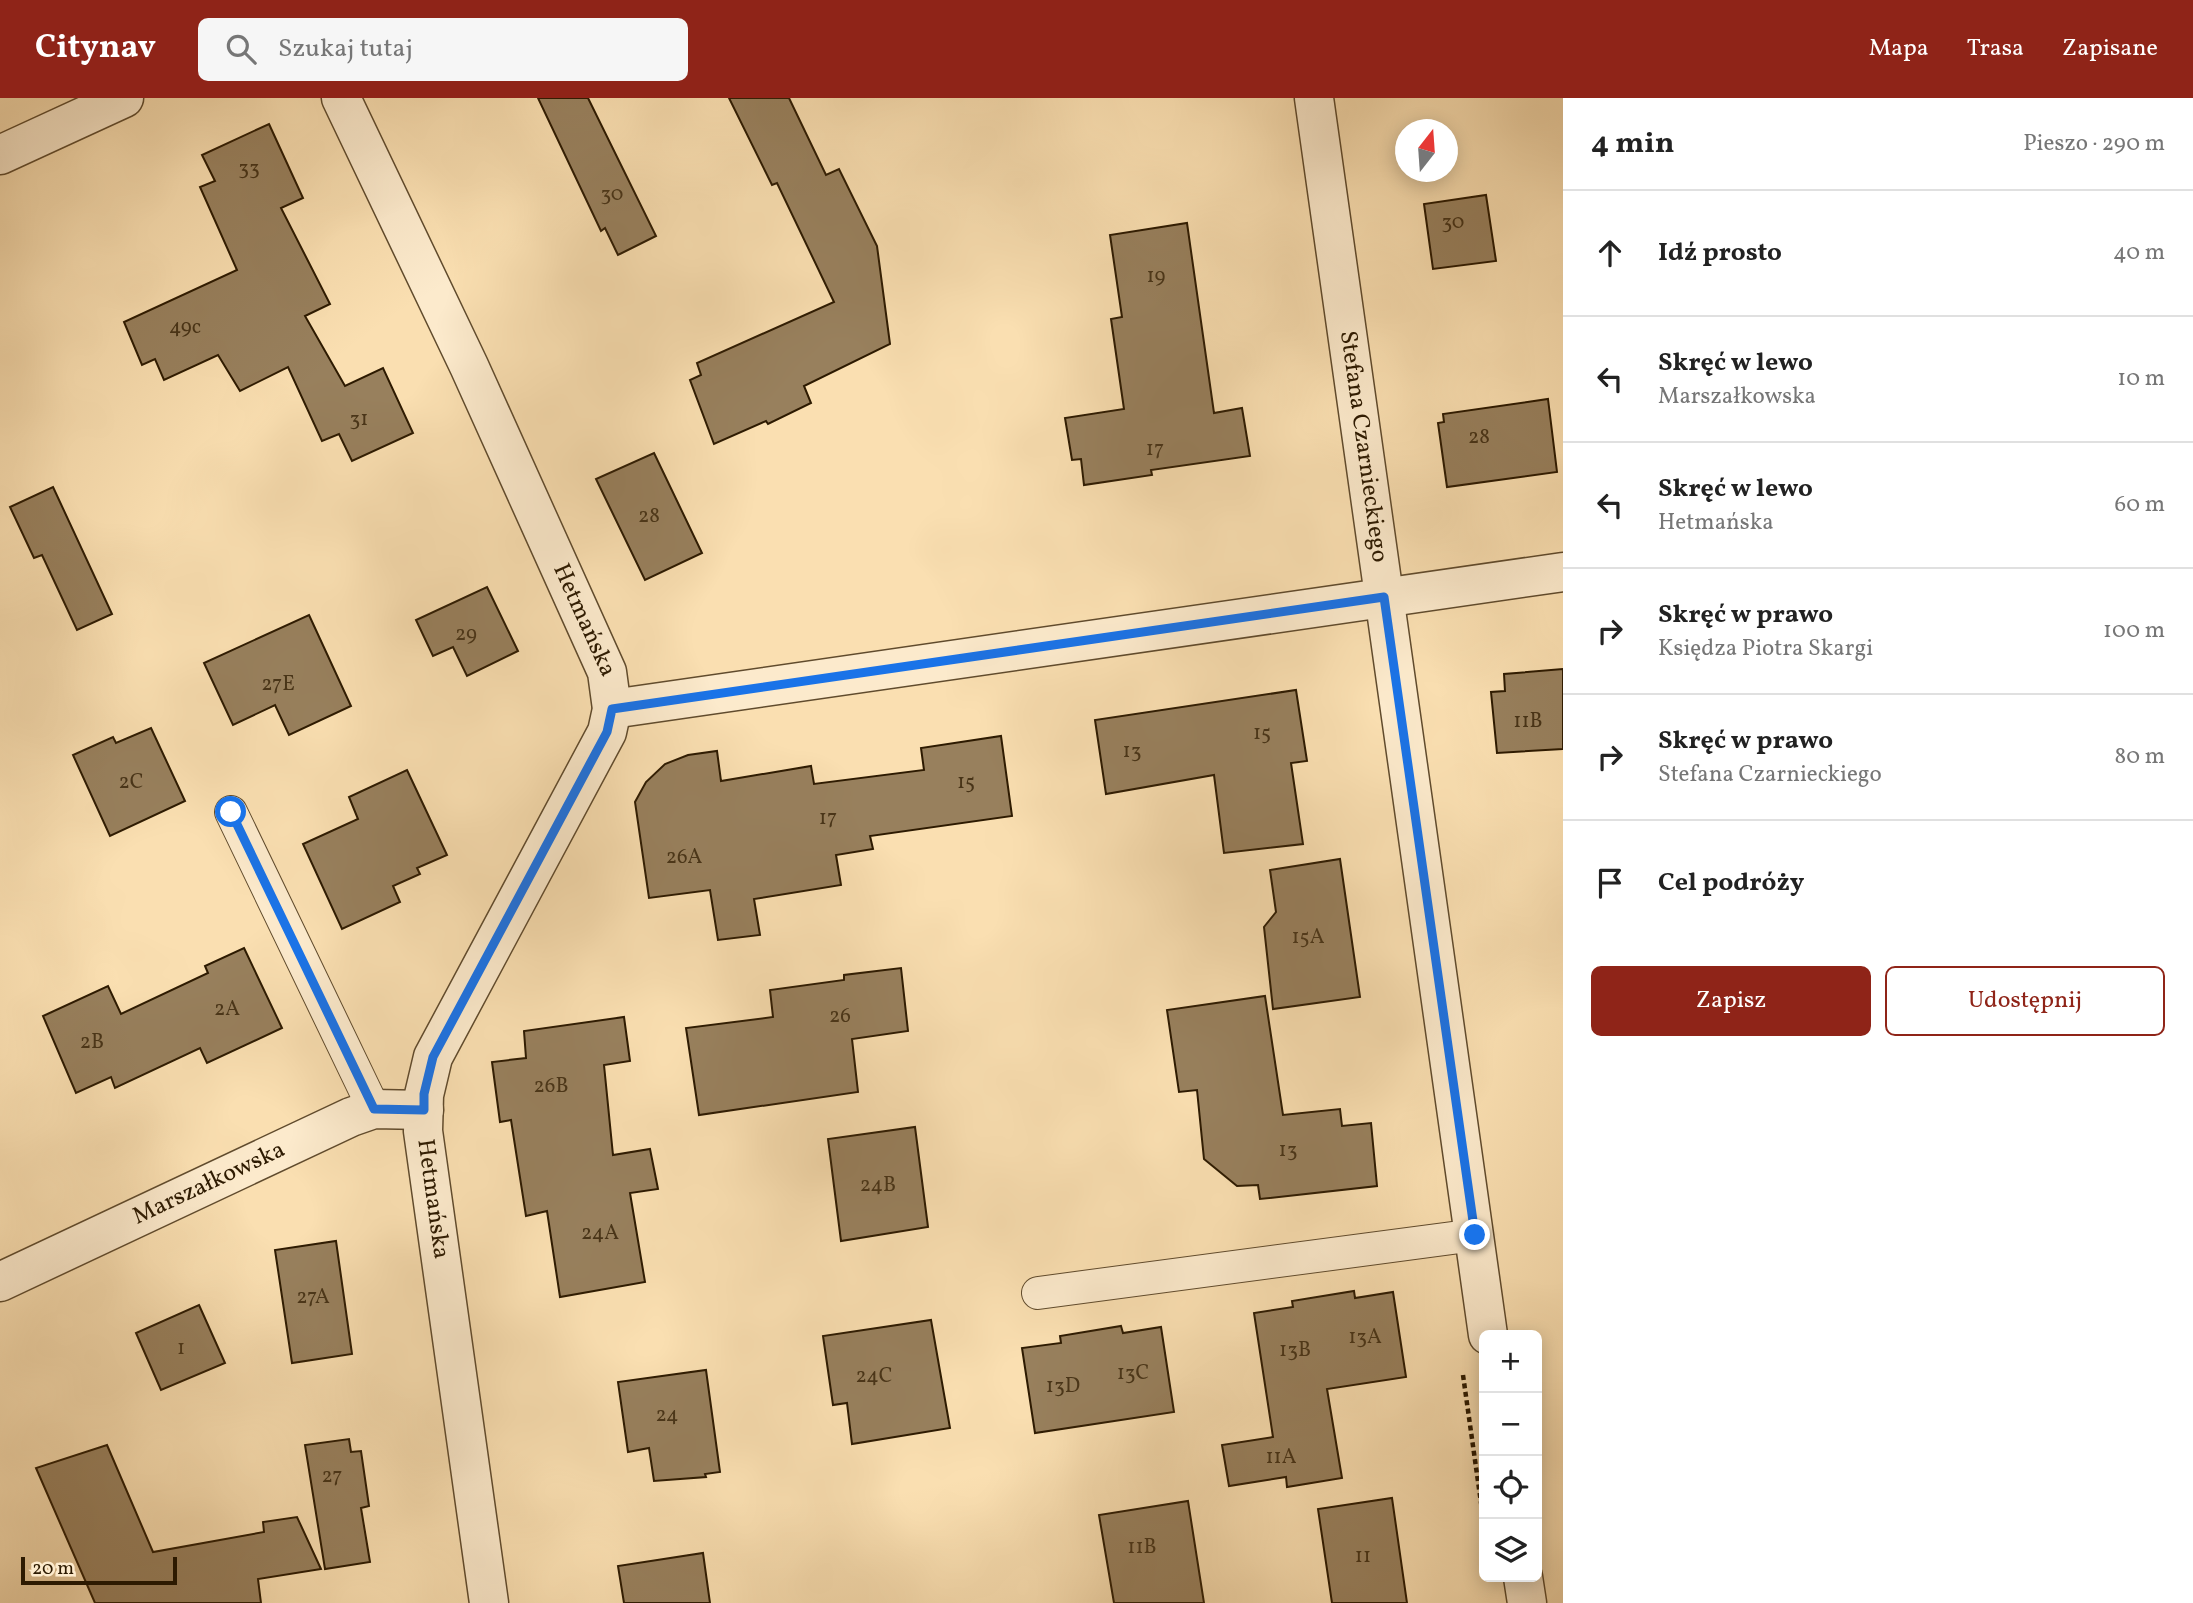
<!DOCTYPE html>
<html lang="pl">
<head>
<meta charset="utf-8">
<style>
	:root { --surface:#fff; --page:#f6f6f6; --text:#222; --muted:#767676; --line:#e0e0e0; --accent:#8f2418 }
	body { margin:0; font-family:Vollkorn,serif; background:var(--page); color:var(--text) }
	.controls { position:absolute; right:21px; bottom:21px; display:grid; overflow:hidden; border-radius:10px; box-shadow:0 4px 18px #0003 }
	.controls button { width:63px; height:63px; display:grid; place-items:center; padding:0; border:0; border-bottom:2px solid var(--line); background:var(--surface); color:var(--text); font:35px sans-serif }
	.compass { position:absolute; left:1395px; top:21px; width:63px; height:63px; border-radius:50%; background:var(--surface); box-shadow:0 4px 18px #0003; rotate:17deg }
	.scale { position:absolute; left:21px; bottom:18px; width:156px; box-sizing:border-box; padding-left:7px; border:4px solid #2d1a01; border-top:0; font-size:19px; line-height:24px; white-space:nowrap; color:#2d1a01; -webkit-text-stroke:5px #fceacc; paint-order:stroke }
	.stop { position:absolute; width:21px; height:21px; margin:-16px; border:5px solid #1a73e8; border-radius:50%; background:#fff }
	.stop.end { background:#1a73e8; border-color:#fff; box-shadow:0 2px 7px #0008 }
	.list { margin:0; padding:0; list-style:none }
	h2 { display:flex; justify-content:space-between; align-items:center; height:91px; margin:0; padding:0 28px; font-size:30px }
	h2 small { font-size:23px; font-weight:400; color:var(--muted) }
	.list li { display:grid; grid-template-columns:46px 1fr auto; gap:21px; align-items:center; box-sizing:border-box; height:126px; padding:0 28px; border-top:2px solid var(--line) }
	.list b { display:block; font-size:26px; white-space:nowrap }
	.list p { margin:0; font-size:23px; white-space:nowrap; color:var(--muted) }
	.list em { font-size:23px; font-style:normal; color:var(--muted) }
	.actions { display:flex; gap:14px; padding:21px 28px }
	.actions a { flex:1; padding:16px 0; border:2px solid var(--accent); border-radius:10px; text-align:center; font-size:24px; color:var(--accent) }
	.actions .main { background:var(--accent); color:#fff }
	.icon { flex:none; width:38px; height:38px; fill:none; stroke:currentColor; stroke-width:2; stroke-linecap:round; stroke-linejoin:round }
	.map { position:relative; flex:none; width:1563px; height:1505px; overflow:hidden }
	header { display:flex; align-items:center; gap:42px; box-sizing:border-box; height:98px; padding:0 35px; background:var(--accent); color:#fff }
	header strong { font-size:33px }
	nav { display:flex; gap:38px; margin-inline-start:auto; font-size:24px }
	.search { width:490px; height:63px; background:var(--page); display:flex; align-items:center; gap:18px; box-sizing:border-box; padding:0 24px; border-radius:10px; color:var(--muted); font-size:26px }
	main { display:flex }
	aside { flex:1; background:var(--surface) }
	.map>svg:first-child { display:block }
	.building { fill:#98805d; stroke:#2d1a01; stroke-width:2 }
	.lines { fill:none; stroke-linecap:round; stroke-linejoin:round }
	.service-casing { stroke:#604b2d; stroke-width:34 }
	.minor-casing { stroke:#604b2d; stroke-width:41 }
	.path { stroke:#2d1a01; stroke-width:4.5; stroke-dasharray:5 3.5; stroke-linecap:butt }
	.service { stroke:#fceacc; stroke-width:32 }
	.minor { stroke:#fceacc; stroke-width:38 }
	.route { stroke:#1a73e8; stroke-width:9 }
	.labels { text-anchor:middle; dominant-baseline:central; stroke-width:5; stroke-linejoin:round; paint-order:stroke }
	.number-label { font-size:21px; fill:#483418 }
	.street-label { font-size:24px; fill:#2d1a01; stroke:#fceacc }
</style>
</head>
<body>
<header>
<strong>Citynav</strong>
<div class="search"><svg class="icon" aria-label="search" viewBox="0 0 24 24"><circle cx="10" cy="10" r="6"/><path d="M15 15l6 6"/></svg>Szukaj tutaj</div>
<nav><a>Mapa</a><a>Trasa</a><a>Zapisane</a></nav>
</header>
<main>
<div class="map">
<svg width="1563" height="1505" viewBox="0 0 1563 1505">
	<rect width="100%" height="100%" fill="#fadfb1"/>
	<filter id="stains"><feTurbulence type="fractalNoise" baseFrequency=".00286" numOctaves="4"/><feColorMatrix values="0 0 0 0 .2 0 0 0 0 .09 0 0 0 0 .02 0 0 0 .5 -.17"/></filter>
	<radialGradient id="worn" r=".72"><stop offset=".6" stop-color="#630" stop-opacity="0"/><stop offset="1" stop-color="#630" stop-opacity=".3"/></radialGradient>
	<g class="building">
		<polygon points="538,0 588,0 656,138 618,157 605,130 601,133"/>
		<polygon points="729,0 789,0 826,77 839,71 877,148 890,246 804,288 811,305 768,326 766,323 714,346 690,282 701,277 697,265 834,204 777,85 772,87"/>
		<polygon points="269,26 303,100 281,110 330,206 305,218 345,288 383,270 413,335 352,363 339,336 322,343 288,269 240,293 218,257 164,282 155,261 142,267 124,224 237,172 200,89 215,83 202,57"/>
		<polygon points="1486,97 1496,163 1433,171 1424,106"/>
		<polygon points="1187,125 1214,315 1242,310 1250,358 1151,372 1152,377 1084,387 1081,361 1072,362 1065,320 1124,311 1111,221 1122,219 1110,137"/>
		<polygon points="1548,301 1557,374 1447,389 1438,325 1444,324 1443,316"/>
		<polygon points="654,355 702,455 645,482 596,381"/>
		<polygon points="53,389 112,516 77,532 42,457 34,460 10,409"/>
		<polygon points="487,489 518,553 467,578 453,549 433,558 416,522"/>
		<polygon points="309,517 351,608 289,637 275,607 233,627 204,565"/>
		<polygon points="1563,571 1563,651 1497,655 1491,594 1505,593 1504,576"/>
		<polygon points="1296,592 1307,663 1291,665 1303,746 1224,755 1214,677 1106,696 1095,622"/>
		<polygon points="151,630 185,703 110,738 73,657 113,639 116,645"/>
		<polygon points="1001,638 1012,718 870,738 873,751 836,757 841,787 754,801 760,837 718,842 710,792 649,800 635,704 646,684 665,666 688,657 717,653 721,683 811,668 814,686 924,672 921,650"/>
		<polygon points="407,672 447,757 417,770 420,776 393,788 400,804 342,831 303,746 358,721 349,699"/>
		<polygon points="1340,761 1360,899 1273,911 1264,829 1276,814 1270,772"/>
		<polygon points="244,850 282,930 207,965 200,950 115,990 111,979 76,995 43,918 108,888 121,916 208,875 205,868"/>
		<polygon points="901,870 908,933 852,941 858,994 699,1017 686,930 773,919 770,892 844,882 844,877"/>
		<polygon points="1265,898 1283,1017 1340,1011 1342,1028 1371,1025 1377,1088 1260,1101 1258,1087 1237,1088 1204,1061 1197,992 1179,994 1167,912"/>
		<polygon points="624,919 630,963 604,967 613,1057 650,1051 658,1091 630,1095 645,1184 560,1199 547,1113 526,1118 511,1022 500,1024 492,964 526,960 524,933"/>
		<polygon points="915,1029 928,1129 841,1143 828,1041"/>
		<polygon points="336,1143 352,1256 292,1265 275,1152"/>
		<polygon points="1354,1193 1355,1200 1393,1194 1406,1279 1327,1291 1342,1380 1287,1389 1286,1379 1229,1388 1222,1347 1273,1339 1254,1215 1293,1209 1292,1203"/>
		<polygon points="199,1207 225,1265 161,1292 136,1235"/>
		<polygon points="931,1222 950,1330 852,1346 847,1305 833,1307 823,1238"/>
		<polygon points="1121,1228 1123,1235 1161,1229 1174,1314 1035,1335 1022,1250 1061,1245 1060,1238"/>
		<polygon points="706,1272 720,1374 705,1376 706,1379 654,1383 649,1350 628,1354 618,1284"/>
		<polygon points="349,1341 351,1354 361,1353 369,1408 361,1410 370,1464 325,1471 305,1347"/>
		<polygon points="107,1347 153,1454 264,1434 263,1424 297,1419 321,1471 258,1481 261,1505 95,1505 36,1370"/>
		<polygon points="1392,1400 1407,1505 1332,1505 1318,1411"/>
		<polygon points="1188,1403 1204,1505 1114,1505 1099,1417"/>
		<polygon points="703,1455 710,1505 624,1505 618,1468"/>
	</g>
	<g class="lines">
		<defs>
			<g id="service">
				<polyline points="231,714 374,1011"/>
				<polyline points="1038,1195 1475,1137"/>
			</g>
			<g id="minor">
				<path id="s1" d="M 341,0 L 469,268 L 607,574 L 612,611 L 607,634 L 433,959 L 424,997 L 423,1033 L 489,1505"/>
				<path id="s2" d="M 1314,0 L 1488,1237"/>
				<polyline points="0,57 124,0"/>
				<polyline points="612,611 1563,474"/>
				<path id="s3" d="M 0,1184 L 351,1019 L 374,1011 L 424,1012"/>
				<polyline points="1523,1479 1527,1505"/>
			</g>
		</defs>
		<use href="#service" class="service-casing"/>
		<use href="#minor" class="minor-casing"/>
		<polyline class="path" points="1463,1277 1484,1426"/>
		<use href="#service" class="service"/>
		<use href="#minor" class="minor"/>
	</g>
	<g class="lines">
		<polyline class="route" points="231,714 374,1011 424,1012 424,996 433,959 607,634 612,611 1384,499 1475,1137"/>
	</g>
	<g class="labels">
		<g class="number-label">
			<text x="249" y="70">33</text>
			<text x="612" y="96">30</text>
			<text x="1453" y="124">30</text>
			<text x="1156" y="178">19</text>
			<text x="185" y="229">49c</text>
			<text x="359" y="321">31</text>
			<text x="1479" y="339">28</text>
			<text x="1155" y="351">17</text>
			<text x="649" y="418">28</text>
			<text x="466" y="536">29</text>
			<text x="278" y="586">27E</text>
			<text x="1528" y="623">11B</text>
			<text x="1262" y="635">15</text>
			<text x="1132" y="653">13</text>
			<text x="131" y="684">2C</text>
			<text x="966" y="684">15</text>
			<text x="828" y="720">17</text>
			<text x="684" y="759">26A</text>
			<text x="1308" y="839">15A</text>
			<text x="227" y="911">2A</text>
			<text x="840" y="918">26</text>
			<text x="92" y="944">2B</text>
			<text x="551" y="988">26B</text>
			<text x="1288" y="1052">13</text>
			<text x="878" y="1087">24B</text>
			<text x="600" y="1135">24A</text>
			<text x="313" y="1199">27A</text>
			<text x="1365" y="1239">13A</text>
			<text x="181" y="1250">1</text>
			<text x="1295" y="1252">13B</text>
			<text x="1133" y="1275">13C</text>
			<text x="874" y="1278">24C</text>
			<text x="1063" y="1288">13D</text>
			<text x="667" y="1317">24</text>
			<text x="1281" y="1359">11A</text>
			<text x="332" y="1378">27</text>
			<text x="1142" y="1449">11B</text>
			<text x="1363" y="1458">11</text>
		</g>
		<g class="street-label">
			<text stroke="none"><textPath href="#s2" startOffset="352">Stefana Czarnieckiego</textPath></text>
			<text stroke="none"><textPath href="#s1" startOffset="576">Hetmańska</textPath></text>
			<text stroke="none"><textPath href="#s3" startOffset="231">Marszałkowska</textPath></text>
			<text stroke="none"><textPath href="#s1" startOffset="1206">Hetmańska</textPath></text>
		</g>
	</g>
	<rect width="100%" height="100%" filter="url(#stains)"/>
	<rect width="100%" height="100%" fill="url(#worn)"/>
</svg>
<div class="controls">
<button>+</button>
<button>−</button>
<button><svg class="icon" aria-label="locate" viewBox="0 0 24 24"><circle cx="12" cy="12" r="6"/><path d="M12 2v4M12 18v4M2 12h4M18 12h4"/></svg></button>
<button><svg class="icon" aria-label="layers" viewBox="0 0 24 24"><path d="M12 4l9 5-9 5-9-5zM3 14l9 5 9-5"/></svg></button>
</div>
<svg class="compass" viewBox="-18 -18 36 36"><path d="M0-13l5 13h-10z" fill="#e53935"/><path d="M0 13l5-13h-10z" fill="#767676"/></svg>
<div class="scale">20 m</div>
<div class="stop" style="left:231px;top:714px"></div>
<div class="stop end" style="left:1475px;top:1137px"></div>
</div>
<aside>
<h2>4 min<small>Pieszo · 290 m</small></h2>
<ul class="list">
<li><svg class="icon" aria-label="ahead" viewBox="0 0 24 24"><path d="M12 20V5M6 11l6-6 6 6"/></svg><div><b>Idź prosto</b></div><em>40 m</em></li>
<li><svg class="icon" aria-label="left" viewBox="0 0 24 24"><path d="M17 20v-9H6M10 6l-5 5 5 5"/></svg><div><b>Skręć w lewo</b><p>Marszałkowska</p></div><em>10 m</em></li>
<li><svg class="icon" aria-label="left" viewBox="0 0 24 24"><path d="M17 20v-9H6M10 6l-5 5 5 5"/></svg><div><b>Skręć w lewo</b><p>Hetmańska</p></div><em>60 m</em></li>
<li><svg class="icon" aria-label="right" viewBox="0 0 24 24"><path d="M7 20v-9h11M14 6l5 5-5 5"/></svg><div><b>Skręć w prawo</b><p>Księdza Piotra Skargi</p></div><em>100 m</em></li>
<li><svg class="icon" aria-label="right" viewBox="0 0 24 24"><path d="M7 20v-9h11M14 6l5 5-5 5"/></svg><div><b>Skręć w prawo</b><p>Stefana Czarnieckiego</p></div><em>80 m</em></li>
<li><svg class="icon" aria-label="arrive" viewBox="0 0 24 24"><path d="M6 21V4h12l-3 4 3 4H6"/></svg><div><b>Cel podróży</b></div></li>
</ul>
<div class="actions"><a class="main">Zapisz</a><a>Udostępnij</a></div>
</aside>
</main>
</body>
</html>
